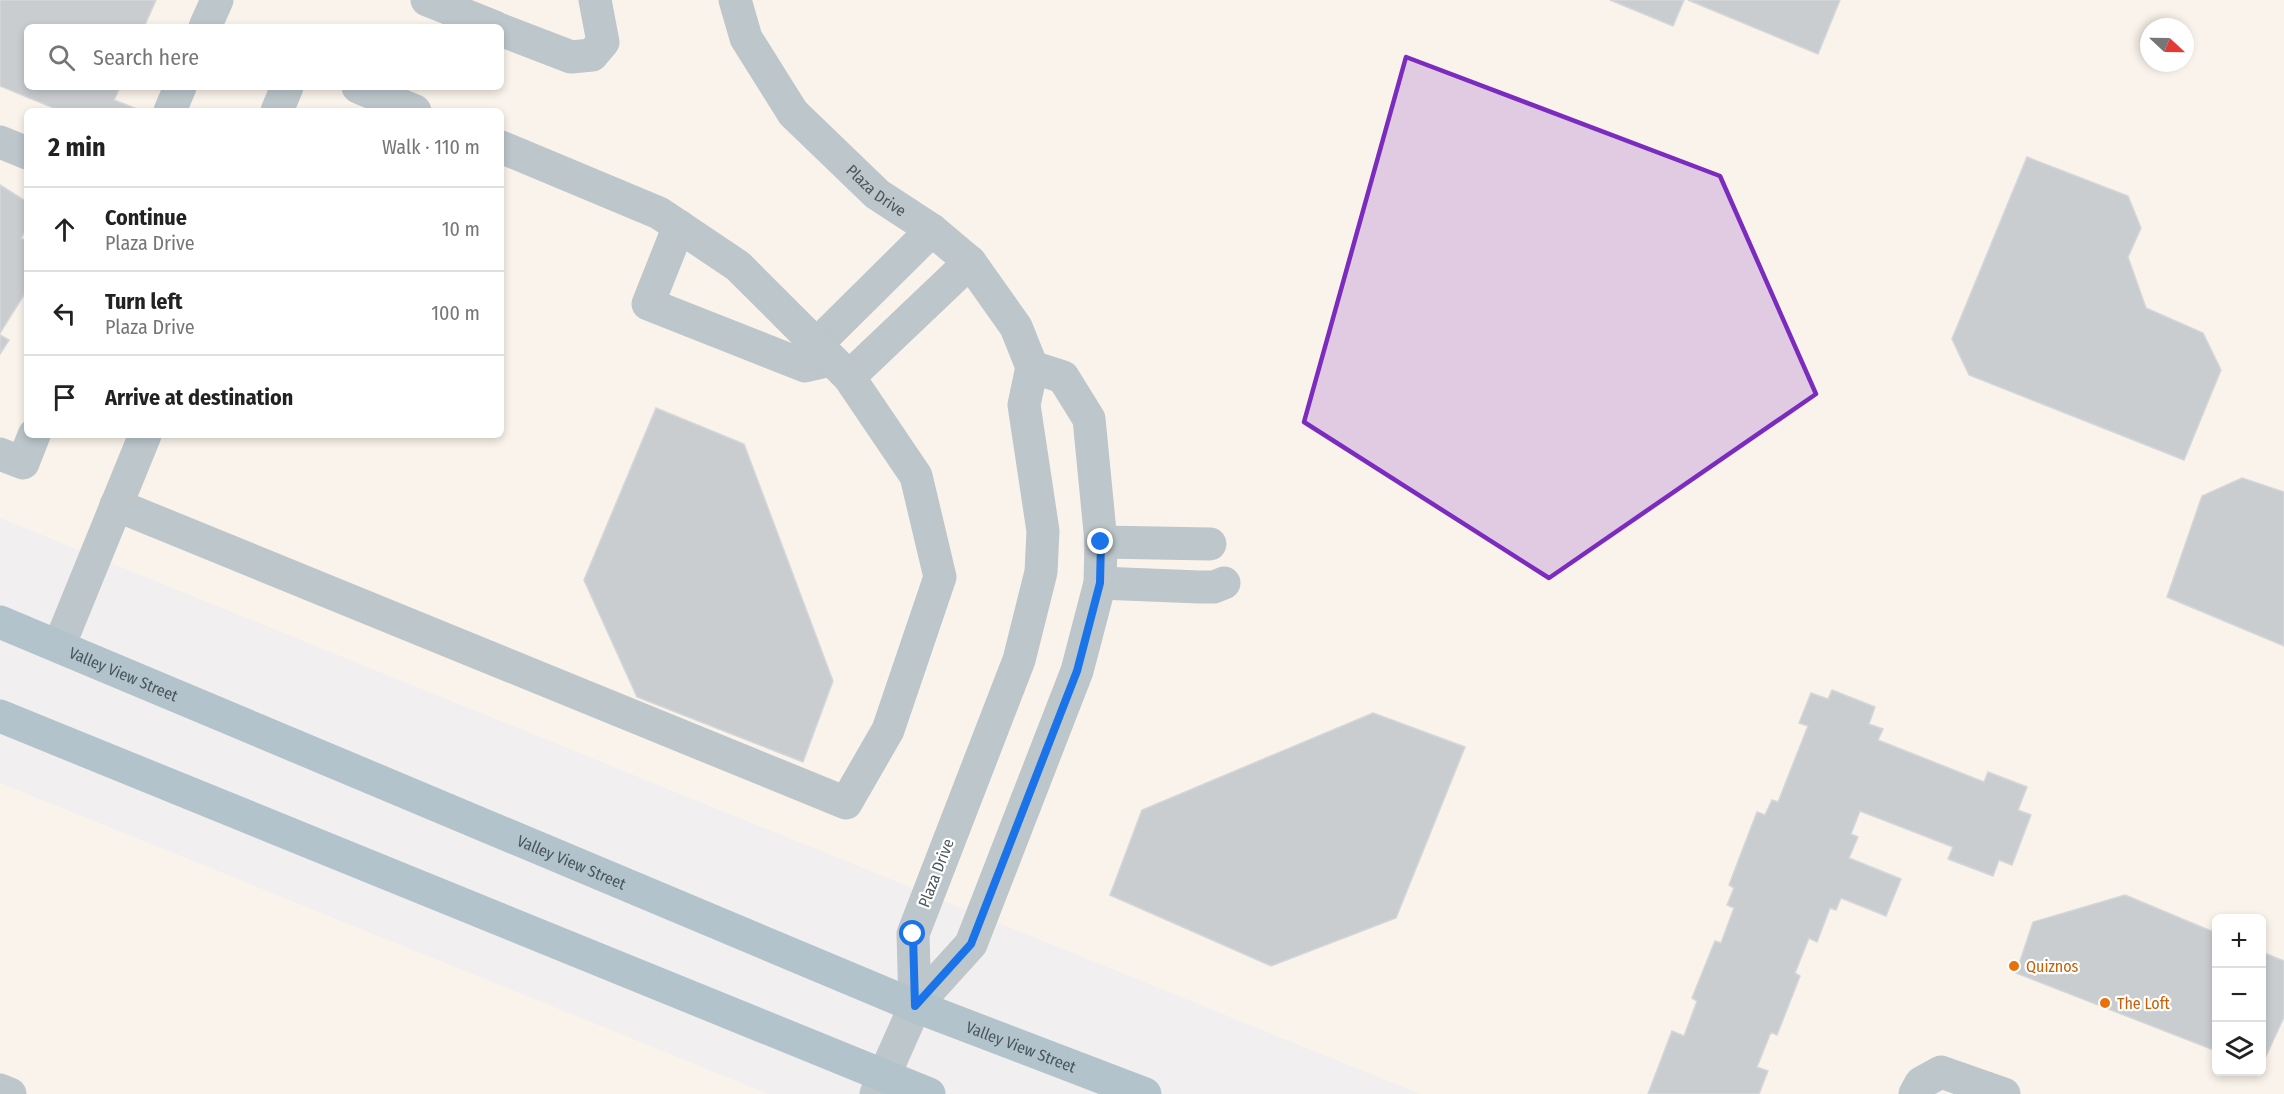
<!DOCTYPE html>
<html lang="en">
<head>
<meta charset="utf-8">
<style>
	:root { --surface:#fff; --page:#f6f6f6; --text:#222; --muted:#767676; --line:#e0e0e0 }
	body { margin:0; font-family:"Fira Sans Condensed",sans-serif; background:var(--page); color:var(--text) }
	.controls { position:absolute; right:18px; bottom:18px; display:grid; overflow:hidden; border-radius:9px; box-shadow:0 3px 9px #0003 }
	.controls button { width:54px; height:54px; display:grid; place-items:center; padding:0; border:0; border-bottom:2px solid var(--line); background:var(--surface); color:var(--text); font:30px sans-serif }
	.compass { position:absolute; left:2140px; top:18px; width:54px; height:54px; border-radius:50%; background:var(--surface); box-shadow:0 3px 9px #0003; rotate:112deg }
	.stop { position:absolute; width:18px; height:18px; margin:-14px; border:4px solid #1a73e8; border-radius:50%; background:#fff }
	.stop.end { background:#1a73e8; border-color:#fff; box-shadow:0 2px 6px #0008 }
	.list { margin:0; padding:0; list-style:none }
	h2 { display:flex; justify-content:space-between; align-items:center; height:78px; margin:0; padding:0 24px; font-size:26px }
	h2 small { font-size:20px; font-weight:400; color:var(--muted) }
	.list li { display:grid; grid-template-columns:39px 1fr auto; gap:18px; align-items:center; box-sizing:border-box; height:84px; padding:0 24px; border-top:2px solid var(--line) }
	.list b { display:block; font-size:22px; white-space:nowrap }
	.list p { margin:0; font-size:20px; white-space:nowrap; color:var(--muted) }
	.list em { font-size:20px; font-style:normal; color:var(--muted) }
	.icon { flex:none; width:33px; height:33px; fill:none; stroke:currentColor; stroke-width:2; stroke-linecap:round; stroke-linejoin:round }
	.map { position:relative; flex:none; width:2284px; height:1094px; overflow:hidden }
	.search { position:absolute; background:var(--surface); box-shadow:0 3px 9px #0003; left:24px; top:24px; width:480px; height:66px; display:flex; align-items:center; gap:15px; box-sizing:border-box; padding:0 21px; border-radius:9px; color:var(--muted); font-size:22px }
	.panel { position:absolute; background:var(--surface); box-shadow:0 3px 9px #0003; left:24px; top:108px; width:480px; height:330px; border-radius:9px }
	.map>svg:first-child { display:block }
	.commercial { fill:#faf3eb; fill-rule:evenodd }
	.building { fill:#cacdd0; stroke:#d4d7da; stroke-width:1.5 }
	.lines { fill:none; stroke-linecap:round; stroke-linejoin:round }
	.minor { stroke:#bcc6cb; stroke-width:33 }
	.major { stroke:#b2c3cb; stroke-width:33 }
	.route { stroke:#1a73e8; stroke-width:8 }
	.marked { fill:#7b2cbf; fill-opacity:0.2; stroke:#7b2cbf; stroke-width:4.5; stroke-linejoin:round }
	.food-dot { fill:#e8710a; stroke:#fff; stroke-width:2 }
	.labels { text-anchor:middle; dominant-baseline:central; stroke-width:4.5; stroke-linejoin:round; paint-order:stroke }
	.street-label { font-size:16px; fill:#49565b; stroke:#fff }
	.food-label { font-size:16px; fill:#c56008; stroke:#fff; text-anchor:start }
</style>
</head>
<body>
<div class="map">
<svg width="2284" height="1094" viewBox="0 0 2284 1094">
	<rect width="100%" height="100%" fill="#f2eff0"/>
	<g class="commercial">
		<path d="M 0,0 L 2284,0 L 2284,1094 L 1420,1094 L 0,518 ZM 27,27 L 501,27 L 501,87 L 27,87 ZM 2149,27 L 2185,27 L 2185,63 L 2149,63 ZM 27,111 L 501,111 L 501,435 L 27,435 ZM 2216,918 L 2262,918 L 2262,1072 L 2216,1072 Z"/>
		<polygon points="0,783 769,1094 0,1094"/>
	</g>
	<g class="building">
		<polygon points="0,0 156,0 144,27 27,27 27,87 120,87 114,100 142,111 61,111 0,86"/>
		<polygon points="1610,0 1684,0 1673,26"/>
		<polygon points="1688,0 1840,0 1818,54"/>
		<polygon points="2027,157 2128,196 2141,228 2128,257 2146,308 2203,333 2221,370 2184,460 1969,375 1952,339"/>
		<polygon points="0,185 27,202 27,228 21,238 27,242 27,290 0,333"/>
		<polygon points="0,335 9,340 0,354"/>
		<polygon points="656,408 744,444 833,681 803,762 637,697 584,580"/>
		<polygon points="2242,478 2284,492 2284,646 2167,597 2202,496"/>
		<polygon points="1832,690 1875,707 1869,724 1883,729 1878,740 1984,782 1988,772 2027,787 2018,810 2031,815 2012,865 1999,860 1993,876 1948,859 1953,847 1860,811 1851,834 1858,837 1849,858 1901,879 1886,916 1841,898 1836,910 1830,908 1817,942 1809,938 1795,973 1800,976 1777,1035 1771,1032 1757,1067 1768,1071 1759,1094 1648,1094 1672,1031 1684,1036 1697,1001 1692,998 1715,941 1721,943 1734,908 1727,905 1734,888 1729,885 1757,812 1765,815 1772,800 1778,802 1808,726 1799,723 1811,693 1828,699"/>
		<polygon points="1373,713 1465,747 1396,918 1271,966 1110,895 1142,810"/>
		<polygon points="2125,895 2216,933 2216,1051 2016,973 2033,922"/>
		<polygon points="2262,952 2284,961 2284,1017 2262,1065"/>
	</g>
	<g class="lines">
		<g class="minor">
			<polyline points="427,0 495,27"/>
			<path id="s1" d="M 735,0 L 746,38 L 793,113 L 877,194 L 932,230 L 970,262 L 1016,327 L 1032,367 L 1024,405 L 1043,531 L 1041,572 L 1019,660 L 913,934 L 915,1006"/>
			<polyline points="205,27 217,0"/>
			<polyline points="501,30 571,57 592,55 603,42 595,0"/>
			<polyline points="358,87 415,111"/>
			<polyline points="170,111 180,87"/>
			<polyline points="277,111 287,87"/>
			<polyline points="0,142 27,153"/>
			<polyline points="679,226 648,304 805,366 831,360"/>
			<polyline points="816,345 932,230"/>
			<polyline points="849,377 970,262"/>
			<polyline points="0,454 23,463 34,435"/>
			<polyline points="116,505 846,803 888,730 940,577 916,476 849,377 738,266 659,213 501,147"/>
			<polyline points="1101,542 1210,544"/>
			<polyline points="1100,583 1199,587 1214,587 1224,583"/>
			<polyline points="59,646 145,435"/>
			<polyline points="0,1090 10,1094"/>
			<polyline points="876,1094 915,1006 971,944 1077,671 1100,583 1101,542 1089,419 1063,377 1032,367"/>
			<polyline points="1915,1094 1921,1083 1941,1072 2004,1094"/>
		</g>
		<g class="major">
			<path id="s2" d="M 0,622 L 915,1006 L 1145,1094"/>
			<polyline points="0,716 929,1094"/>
		</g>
	</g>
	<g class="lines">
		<polyline class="route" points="913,934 915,1006 971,944 1077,671 1100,583 1101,542"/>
	</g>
	<path class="marked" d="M 1406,57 L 1720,176 L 1816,394 L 1549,578 L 1304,422 Z"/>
	<g class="food-dot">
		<circle cx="2014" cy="966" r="6"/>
		<circle cx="2105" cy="1003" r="6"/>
	</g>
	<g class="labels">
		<g class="street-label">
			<text stroke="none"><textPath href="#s1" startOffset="242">Plaza Drive</textPath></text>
			<text stroke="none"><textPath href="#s2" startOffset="134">Valley View Street</textPath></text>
			<text stroke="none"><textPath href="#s2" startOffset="620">Valley View Street</textPath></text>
			<text transform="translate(936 873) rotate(-69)">Plaza Drive</text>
			<text stroke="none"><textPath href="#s2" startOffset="1106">Valley View Street</textPath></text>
		</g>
		<g class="food-label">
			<text x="2026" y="966">Quiznos</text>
			<text x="2117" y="1003">The Loft</text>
		</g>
	</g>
</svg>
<div class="controls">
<button>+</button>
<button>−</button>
<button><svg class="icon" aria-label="layers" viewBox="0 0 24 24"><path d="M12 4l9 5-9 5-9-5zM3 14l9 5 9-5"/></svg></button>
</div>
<svg class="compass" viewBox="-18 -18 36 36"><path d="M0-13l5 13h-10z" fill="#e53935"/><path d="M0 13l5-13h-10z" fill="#767676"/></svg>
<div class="stop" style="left:913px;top:934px"></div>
<div class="stop end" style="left:1101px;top:542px"></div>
<div class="search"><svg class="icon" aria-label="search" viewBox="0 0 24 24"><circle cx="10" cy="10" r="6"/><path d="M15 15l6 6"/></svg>Search here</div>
<section class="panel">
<h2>2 min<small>Walk · 110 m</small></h2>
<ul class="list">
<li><svg class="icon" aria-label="ahead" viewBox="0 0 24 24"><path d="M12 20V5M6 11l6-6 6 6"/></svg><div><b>Continue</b><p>Plaza Drive</p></div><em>10 m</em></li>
<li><svg class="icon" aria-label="left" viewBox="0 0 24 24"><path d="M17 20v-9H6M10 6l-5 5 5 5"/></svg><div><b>Turn left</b><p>Plaza Drive</p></div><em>100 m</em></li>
<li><svg class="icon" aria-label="arrive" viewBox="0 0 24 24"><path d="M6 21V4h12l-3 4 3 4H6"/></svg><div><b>Arrive at destination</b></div></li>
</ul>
</section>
</div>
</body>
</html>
